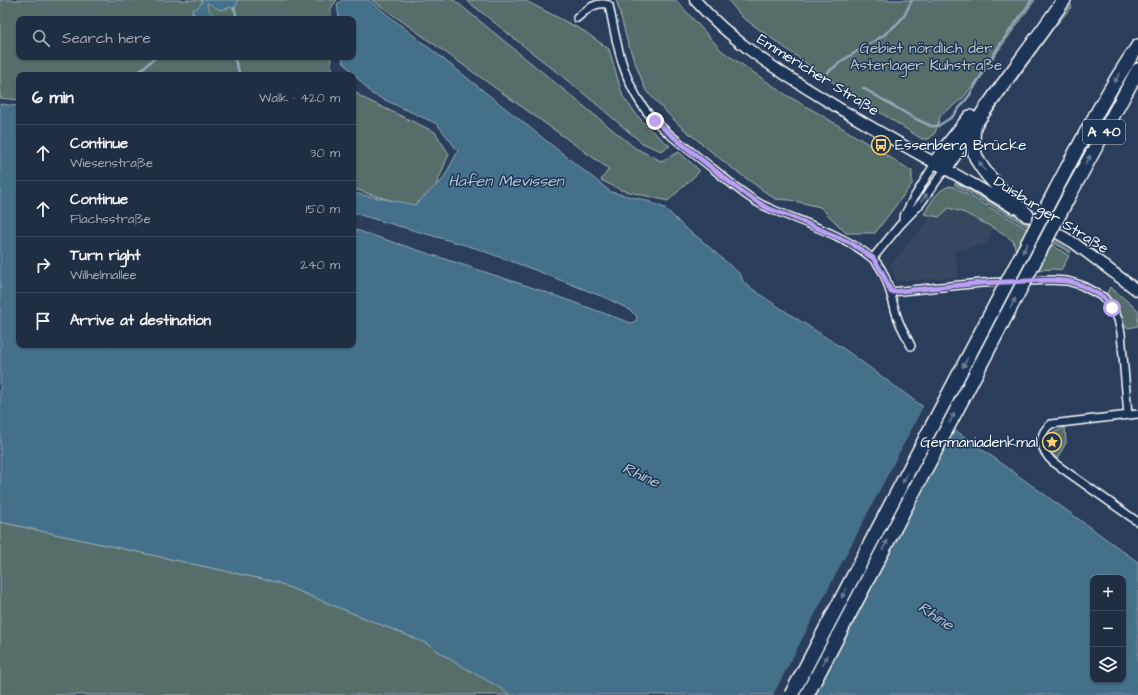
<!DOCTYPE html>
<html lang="en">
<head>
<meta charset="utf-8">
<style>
	:root { --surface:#202e44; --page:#28364b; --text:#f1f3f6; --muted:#a2a8b2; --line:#3d4a5d }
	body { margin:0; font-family:"Architects Daughter",sans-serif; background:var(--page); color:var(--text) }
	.controls { position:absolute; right:12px; bottom:12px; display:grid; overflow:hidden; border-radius:8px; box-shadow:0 1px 3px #0004 }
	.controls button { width:36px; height:36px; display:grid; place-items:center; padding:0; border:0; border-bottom:1px solid var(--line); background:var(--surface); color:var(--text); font:20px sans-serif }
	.stop { position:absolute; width:12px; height:12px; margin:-9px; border:3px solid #bca0f2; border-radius:50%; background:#fff }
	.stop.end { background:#bca0f2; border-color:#fff; box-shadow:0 1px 4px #0008 }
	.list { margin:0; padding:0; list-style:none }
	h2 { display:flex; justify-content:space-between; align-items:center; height:52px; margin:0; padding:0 16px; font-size:17px }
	h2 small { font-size:13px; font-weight:400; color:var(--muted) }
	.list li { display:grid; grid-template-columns:26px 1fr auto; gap:12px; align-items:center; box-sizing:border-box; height:56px; padding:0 16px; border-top:1px solid var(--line) }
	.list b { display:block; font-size:15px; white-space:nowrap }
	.list p { margin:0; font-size:13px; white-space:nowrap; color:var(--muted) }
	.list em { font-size:13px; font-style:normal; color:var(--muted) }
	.icon { flex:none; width:22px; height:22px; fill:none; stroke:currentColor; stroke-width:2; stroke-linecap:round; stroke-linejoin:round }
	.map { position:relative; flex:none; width:1138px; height:695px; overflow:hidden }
	.search { position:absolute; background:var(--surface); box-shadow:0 1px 3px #0004; left:16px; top:16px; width:340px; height:44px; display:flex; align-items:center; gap:10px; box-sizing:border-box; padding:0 14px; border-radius:8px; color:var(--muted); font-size:15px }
	.panel { position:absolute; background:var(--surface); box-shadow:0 1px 3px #0004; left:16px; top:72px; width:340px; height:276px; border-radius:8px }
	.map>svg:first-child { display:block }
	.built { fill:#39475e }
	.green { fill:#556e6b; stroke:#aab6b5 }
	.water { fill:#457089; stroke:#8fa9b8; fill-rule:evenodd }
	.pier { fill:#2a3d5a }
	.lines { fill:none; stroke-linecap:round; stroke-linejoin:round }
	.stream { stroke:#8fa9b8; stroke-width:2.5 }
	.minor-casing { stroke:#fff; stroke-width:10 }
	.secondary-casing { stroke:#fff; stroke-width:13 }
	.motorway-casing { stroke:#fff; stroke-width:16 }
	.minor { stroke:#1d3557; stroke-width:7 }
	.secondary { stroke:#1d3557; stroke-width:10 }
	.motorway { stroke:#1d3557; stroke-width:13 }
	.motorway-bridge-casing { stroke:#fff; stroke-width:16; stroke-linecap:butt }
	.motorway-bridge { stroke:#1d3557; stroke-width:13 }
	.oneway { fill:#6c7c92 }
	.route { stroke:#bca0f2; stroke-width:5 }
	.labels { text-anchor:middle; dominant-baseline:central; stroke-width:3; stroke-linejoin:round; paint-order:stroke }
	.shield { fill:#1d3557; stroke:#bbc2cd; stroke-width:1 }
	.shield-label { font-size:14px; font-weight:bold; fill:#fff }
	.park-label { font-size:15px; fill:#bbc5c4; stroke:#1d3557 }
	.street-label { font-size:15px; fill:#fff; stroke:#1d3557 }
	.poi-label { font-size:15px; fill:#fff; stroke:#1d3557; text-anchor:start }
	.water-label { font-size:16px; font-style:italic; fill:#b5c6d0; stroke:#1d3557 }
</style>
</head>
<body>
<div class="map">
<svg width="1138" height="695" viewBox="0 0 1138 695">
	<rect width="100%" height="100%" fill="#2a3d5a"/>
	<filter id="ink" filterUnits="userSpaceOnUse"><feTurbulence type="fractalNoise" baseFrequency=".025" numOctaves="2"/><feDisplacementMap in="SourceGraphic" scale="8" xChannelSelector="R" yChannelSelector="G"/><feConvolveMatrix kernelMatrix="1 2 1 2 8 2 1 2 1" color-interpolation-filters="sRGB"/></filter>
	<g filter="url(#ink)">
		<polygon class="built" points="946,199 994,222 987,244 954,251 959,277 896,281 891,265"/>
		<g class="green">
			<polygon points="0,0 337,0 331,8 331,19 19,19 19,57 331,57 331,67 339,75 19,75 19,100 0,98"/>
			<polygon points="372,0 454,0 635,148 661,161 679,152 700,171 668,201 621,190 601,180 609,169"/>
			<polygon points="466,0 524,0 584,31 609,49 623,97 645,125 670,146 661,151 642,143 588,97"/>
			<polygon points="615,0 676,0 722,51 788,96 823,116 912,171 912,184 875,233 846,233 820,207 790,200 775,199 729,166 679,125 646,91 628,44 617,2"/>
			<polygon points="728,0 1035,0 981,75 963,98 949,109 943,113 940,117 935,133 929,139 922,139 838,86 742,17"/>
			<polygon points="1070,4 1072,6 1053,29 986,122 980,131 980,127"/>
			<polygon points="353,89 361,97 435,132 449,154 433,193 423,205 410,206 353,189"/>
			<polygon points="955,183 960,185 1023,221 1071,251 1070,253 1022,223 955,185"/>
			<path d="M 950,186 L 954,187 L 1021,225 L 1069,256 L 1061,270 L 1055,269 L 1017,271 L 1018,258 L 1013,241 L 1001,232 L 965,213 L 949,208 L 939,217 L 924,214 C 931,203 936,190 950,186 Z"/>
			<polygon points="1110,287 1138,310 1138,326 1129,328 1123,325 1115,304 1107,293"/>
			<polygon points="1065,427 1066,443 1057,459 1046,448 1051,434"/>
			<polygon points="0,522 276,582 426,643 453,661 496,685 511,695 0,695"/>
		</g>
		<g class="water">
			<path d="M 201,0 L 238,0 L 235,9 L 229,7 L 227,9 L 225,8 L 223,10 C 214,9 214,5 207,3 C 207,7 210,11 213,14 L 213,15 L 207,15 L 195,17 L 193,14 L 192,10 C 197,9 199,7 202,2 Z"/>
			<path d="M 342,0 L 369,0 L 611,192 L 645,200 L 665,208 L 685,228 L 700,239 L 741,275 L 743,282 L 768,300 L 847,351 L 915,401 L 1138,562 L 1138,695 L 511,695 L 495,685 L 453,661 L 426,643 L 276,582 L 0,522 L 0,104 L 19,106 L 19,345 L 353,345 L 353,229 L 537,289 L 631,323 L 637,320 L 636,315 L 628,309 L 606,298 L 532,269 L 475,248 L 353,213 L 353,193 L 415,205 L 443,179 L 458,151 L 437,124 L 372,94 L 343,62 L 342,57 L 353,57 L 353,19 L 339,19 L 337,4 ZM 1093,578 L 1123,578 L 1123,680 L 1093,680 Z"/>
		</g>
		<polygon class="pier" points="924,405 956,428 816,695 773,695"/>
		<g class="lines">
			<g class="stream">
				<polyline points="234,8 237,17 245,19"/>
				<polyline points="184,19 193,14"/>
				<polyline points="234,57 240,75"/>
				<polyline points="827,73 843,60 884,35 898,23 904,16 912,0"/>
				<polyline points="135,75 156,57"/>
				<polyline points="863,88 914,118 931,126 938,126 952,117 969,96 999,46 1032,0"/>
			</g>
			<defs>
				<g id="minor">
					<path d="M 577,18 C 586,10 597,0 609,5 C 616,40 622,78 644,108 C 660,130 690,150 712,168 C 729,181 749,200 769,208 C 801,222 845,235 872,258 C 888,271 891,300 898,319 C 901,328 907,337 911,346"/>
					<polyline points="903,218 913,199 935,163"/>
					<polyline points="873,258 900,225 921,203 945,169"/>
					<polyline points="891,292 981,283 1050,280 1067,281 1081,285 1103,297 1112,308 1118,319 1121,333 1128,415"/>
					<path d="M 1138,414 L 1051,424 C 1036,435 1041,451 1053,462 L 1138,522"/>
				</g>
				<g id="secondary">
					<path d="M 695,0 C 730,40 775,69 819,96 C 883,136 950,170 1014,208"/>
					<polyline points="1033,219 1074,243 1138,291"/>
				</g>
				<g id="motorway">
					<path d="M 974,126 C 973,137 972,147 976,157 C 984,176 1012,200 1027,215"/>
					<polyline points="935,163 947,146 970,117"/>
					<path d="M 945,169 C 982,110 1025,56 1064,0"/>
					<path d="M 1056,189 C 1082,140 1107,91 1138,46"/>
					<polyline points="1070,194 1138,70"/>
				</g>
			</defs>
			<use href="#minor" class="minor-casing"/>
			<use href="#secondary" class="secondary-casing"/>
			<use href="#motorway" class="motorway-casing"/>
			<use href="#minor" class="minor"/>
			<use href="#secondary" class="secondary"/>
			<use href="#motorway" class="motorway"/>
			<defs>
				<g id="motorway-bridge">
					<polyline points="791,695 1056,189"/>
					<polyline points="807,695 1070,194"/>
				</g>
			</defs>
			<use href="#motorway-bridge" class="motorway-bridge-casing"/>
			<use href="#motorway-bridge" class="motorway-bridge"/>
		</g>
		<defs><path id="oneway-solid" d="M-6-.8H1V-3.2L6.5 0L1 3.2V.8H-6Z"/></defs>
		<g class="oneway">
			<use href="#oneway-solid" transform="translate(1117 78) rotate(121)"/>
			<use href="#oneway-solid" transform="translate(1088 160) rotate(-61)"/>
			<use href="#oneway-solid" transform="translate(982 166) rotate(-124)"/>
			<use href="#oneway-solid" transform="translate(924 198) rotate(-53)"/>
			<use href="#oneway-solid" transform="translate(1025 248) rotate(118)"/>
			<use href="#oneway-solid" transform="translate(1013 303) rotate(-62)"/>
			<use href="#oneway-solid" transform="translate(965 363) rotate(118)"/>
			<use href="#oneway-solid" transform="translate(952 418) rotate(-62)"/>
			<use href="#oneway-solid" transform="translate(905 478) rotate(118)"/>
			<use href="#oneway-solid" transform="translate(885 545) rotate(-62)"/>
			<use href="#oneway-solid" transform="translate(844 593) rotate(118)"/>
			<use href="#oneway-solid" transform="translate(825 660) rotate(-62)"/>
		</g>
	</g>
	<g class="lines" filter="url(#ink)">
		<polyline class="route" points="655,121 682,144 742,192 767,208 792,217 851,243 873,258 882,272 891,292 981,283 1050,280 1067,281 1081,285 1103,297 1112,308"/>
	</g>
	<defs>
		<symbol id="bus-ring" viewBox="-11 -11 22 22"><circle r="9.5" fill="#1d3557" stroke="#ffd166" stroke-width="1.5"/><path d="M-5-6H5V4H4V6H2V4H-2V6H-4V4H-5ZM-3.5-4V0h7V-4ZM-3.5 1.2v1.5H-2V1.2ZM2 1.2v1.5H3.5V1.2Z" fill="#ffd166"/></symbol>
		<symbol id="sight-ring" viewBox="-11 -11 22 22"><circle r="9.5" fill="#1d3557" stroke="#ffd166" stroke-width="1.5"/><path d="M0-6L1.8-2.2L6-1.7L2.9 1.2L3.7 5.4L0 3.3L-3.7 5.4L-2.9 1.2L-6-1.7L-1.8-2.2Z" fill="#ffd166"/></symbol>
	</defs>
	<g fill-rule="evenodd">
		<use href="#bus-ring" x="870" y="134" width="22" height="22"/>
		<use href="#sight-ring" x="1041" y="431" width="22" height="22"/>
	</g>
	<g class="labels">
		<rect class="shield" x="1083" y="120" width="42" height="24" rx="3"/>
		<g class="shield-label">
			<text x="1104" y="132">A 40</text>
		</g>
		<g class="park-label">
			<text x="926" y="48">Gebiet nördlich der<tspan x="926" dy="17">Asterlager Kuhstraße</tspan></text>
		</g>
		<g class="street-label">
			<text transform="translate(818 75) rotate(32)">Emmericher Straße</text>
			<text transform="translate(1051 215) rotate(32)">Duisburger Straße</text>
		</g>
		<g class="poi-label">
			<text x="895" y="145">Essenberg Brücke</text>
			<text x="1038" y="442" text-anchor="end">Germaniadenkmal</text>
		</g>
		<g class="water-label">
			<text x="506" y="181">Hafen Mevissen</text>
			<text transform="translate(641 475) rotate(25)">Rhine</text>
			<text transform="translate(936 616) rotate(34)">Rhine</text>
		</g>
	</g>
</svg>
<div class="controls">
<button>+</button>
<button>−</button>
<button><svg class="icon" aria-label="layers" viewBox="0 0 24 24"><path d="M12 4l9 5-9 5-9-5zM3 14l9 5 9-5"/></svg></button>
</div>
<div class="stop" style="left:1112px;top:308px"></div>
<div class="stop end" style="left:655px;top:121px"></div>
<div class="search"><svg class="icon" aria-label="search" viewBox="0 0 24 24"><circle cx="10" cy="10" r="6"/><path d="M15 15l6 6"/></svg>Search here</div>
<section class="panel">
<h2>6 min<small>Walk · 420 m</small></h2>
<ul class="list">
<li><svg class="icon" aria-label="ahead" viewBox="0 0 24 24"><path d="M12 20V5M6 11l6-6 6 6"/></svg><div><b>Continue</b><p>Wiesenstraße</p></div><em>30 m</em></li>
<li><svg class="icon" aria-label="ahead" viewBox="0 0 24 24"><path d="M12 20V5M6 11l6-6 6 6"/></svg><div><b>Continue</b><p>Flachsstraße</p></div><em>150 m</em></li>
<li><svg class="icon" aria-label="right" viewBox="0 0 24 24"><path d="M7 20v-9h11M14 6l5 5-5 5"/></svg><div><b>Turn right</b><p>Wilhelmallee</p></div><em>240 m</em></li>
<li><svg class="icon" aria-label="arrive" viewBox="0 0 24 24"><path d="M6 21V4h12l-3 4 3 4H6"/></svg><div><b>Arrive at destination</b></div></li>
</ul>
</section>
</div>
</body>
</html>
